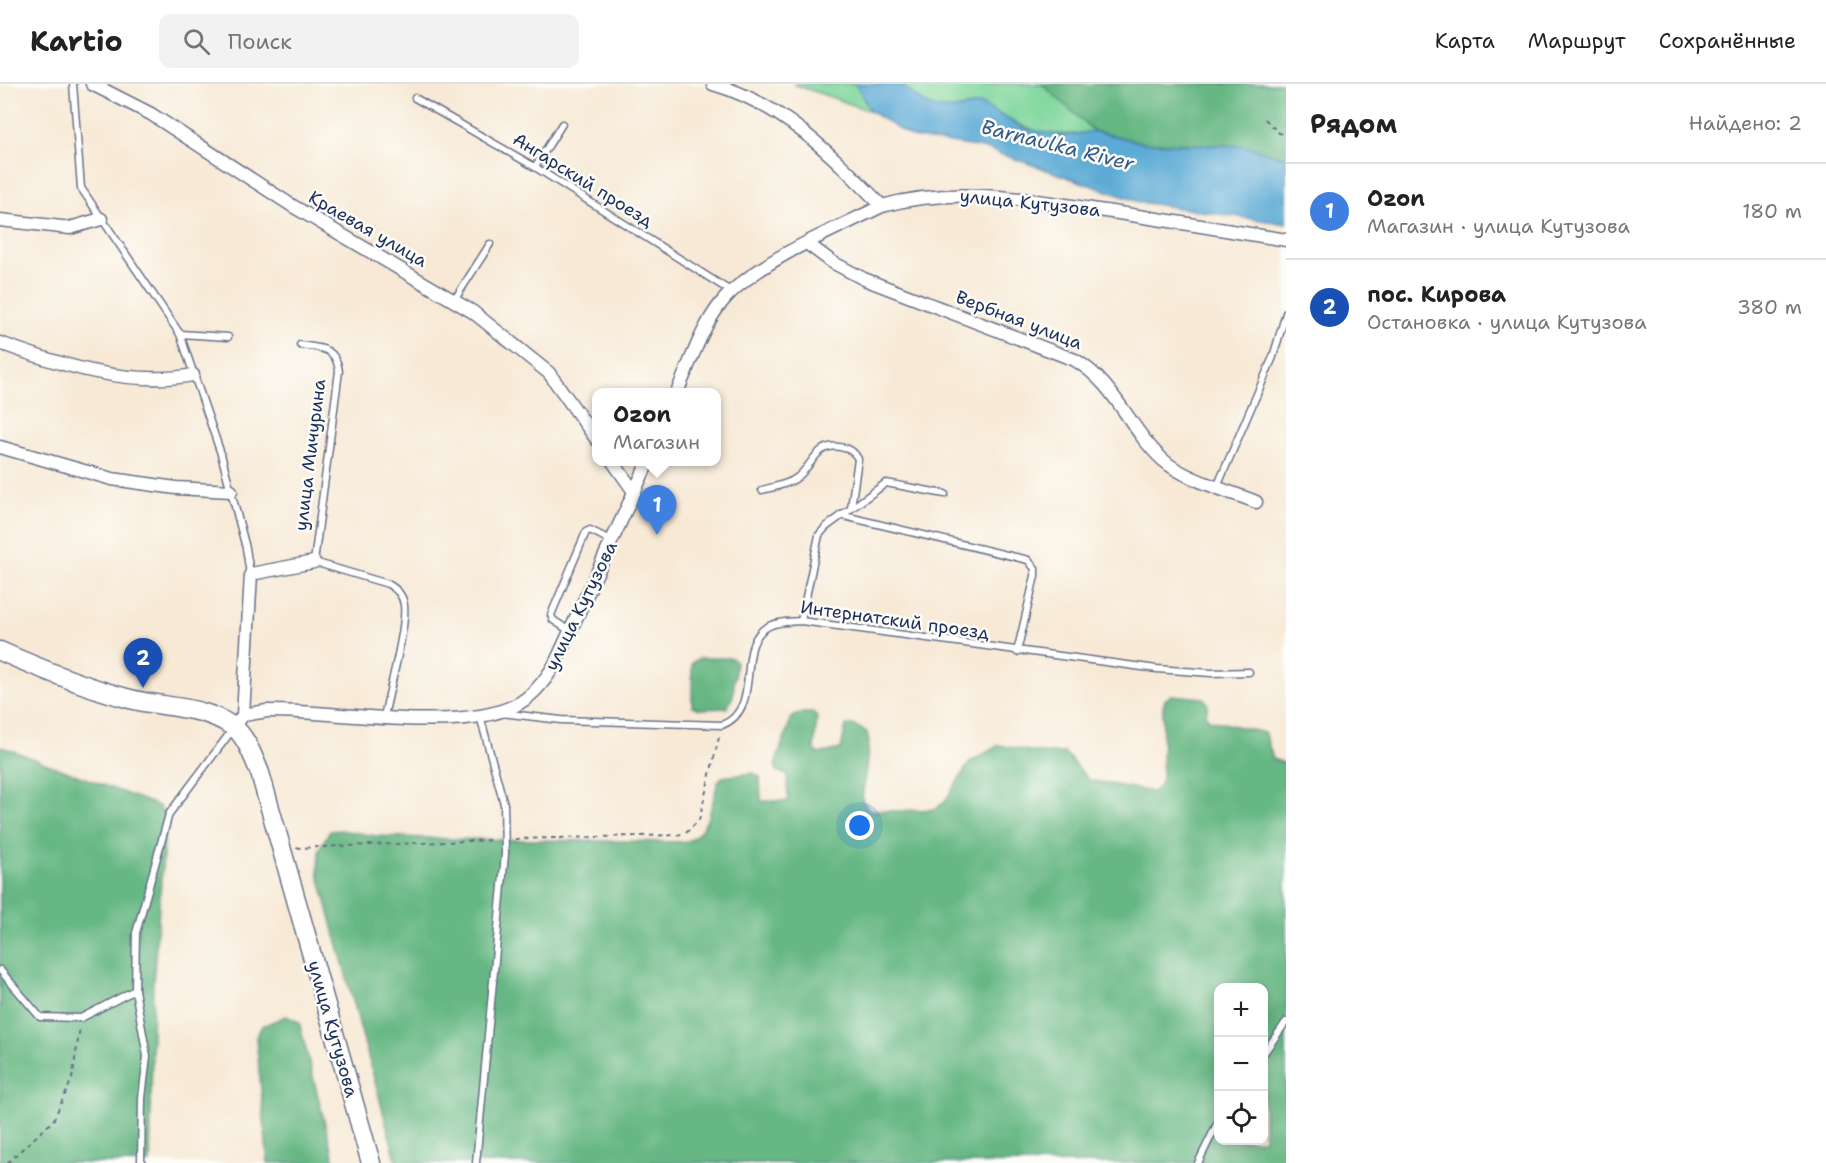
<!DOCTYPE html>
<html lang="ru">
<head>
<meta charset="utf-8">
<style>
	:root { --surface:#fff; --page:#f2f2f2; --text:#222; --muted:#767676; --line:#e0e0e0; --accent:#1f6fb2 }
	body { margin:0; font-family:"Shantell Sans",sans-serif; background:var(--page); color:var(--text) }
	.controls { position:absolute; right:18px; bottom:18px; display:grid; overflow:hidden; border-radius:12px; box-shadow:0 3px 15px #0003 }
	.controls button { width:54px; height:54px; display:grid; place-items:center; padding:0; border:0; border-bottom:2px solid var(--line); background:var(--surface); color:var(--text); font:30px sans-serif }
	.you { position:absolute; left:860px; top:742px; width:21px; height:21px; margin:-15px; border:4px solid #fff; border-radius:50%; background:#1a73e8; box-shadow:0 0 0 9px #1a73e833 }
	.badge { display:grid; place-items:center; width:39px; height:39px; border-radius:50%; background:var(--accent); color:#fff; font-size:20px; font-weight:700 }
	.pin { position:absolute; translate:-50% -50px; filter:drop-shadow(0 2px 3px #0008) }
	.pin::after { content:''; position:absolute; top:32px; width:21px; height:18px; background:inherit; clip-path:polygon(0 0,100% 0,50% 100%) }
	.popup { position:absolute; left:592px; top:304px; width:129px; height:78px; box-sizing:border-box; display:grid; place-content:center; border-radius:12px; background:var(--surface); filter:drop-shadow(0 2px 4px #0005); font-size:20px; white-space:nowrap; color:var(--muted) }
	.popup b { font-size:22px; color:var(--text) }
	.popup::after { content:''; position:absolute; left:50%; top:100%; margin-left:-12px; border:12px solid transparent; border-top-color:var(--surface) }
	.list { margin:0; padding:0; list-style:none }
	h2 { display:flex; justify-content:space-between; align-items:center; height:78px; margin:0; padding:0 24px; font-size:26px }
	h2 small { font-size:20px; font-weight:400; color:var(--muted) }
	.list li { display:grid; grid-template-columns:39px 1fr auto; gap:18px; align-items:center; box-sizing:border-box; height:96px; padding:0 24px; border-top:2px solid var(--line) }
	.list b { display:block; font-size:22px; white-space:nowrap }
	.list p { margin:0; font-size:20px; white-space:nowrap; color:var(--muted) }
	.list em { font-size:20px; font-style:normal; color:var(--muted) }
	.icon { flex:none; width:33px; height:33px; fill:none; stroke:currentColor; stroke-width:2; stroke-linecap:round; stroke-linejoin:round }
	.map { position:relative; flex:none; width:1286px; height:1079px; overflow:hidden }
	header { display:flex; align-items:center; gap:36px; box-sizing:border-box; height:84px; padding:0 30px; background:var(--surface); border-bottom:2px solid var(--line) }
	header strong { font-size:28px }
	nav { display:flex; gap:33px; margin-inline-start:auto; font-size:21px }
	.search { width:420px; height:54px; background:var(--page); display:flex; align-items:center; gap:15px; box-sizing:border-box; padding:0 21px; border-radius:12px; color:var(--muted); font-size:22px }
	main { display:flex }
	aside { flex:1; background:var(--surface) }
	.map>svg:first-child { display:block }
	.green { fill:#7ed69b; stroke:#4c827c; stroke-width:1.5 }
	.forest { fill:#66b783; stroke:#407370; stroke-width:1.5; fill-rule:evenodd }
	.water { fill:#5baad5; stroke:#3b6c9a; stroke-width:1.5 }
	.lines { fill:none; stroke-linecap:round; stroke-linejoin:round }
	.service-casing { stroke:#687088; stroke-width:9 }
	.minor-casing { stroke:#687088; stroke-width:15 }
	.secondary-casing { stroke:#687088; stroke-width:21 }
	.path { stroke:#687088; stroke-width:2; stroke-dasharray:4.5 4.5; stroke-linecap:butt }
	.service { stroke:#fff; stroke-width:6 }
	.minor { stroke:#fff; stroke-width:12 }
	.secondary { stroke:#fff; stroke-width:18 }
	.labels { text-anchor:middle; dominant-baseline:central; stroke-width:5; stroke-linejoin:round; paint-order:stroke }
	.street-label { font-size:18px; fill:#1b2f5e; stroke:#fdfcf7 }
	.water-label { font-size:20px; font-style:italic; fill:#315a88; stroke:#fdfcf7 }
</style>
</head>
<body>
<header>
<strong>Kartio</strong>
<div class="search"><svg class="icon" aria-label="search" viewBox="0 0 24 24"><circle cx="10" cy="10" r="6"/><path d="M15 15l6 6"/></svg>Поиск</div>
<nav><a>Карта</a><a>Маршрут</a><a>Сохранённые</a></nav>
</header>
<main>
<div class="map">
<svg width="1286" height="1079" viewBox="0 0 1286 1079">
	<rect width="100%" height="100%" fill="#fdfcf7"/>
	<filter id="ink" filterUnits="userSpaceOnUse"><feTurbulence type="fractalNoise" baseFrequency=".0167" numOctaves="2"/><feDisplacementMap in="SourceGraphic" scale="12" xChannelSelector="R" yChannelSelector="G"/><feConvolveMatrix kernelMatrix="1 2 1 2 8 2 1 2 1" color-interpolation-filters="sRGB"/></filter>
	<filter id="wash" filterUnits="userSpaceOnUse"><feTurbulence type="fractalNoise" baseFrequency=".008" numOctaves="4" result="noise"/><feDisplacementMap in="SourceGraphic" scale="24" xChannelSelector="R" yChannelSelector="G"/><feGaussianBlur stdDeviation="1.35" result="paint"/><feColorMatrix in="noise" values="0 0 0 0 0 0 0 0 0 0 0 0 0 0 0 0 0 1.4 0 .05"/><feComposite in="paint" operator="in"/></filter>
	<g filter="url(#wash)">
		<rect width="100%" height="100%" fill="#f7e9d5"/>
		<g class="green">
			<polygon points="793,0 856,0 870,27"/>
			<path d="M 901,0 L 1042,0 L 1094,47 C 1042,57 1025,45 981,20 C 939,30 933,28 901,0 Z"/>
		</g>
		<g class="forest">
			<polygon points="1042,0 1286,0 1286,74 1245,62 1145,59 1094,47"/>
			<polygon points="700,574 732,574 736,577 733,612 727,624 700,625 692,622 692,579"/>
			<path d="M 1171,611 L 1204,614 L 1208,620 L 1206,631 L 1210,636 L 1265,649 L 1273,675 L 1286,680 L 1286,1079 L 397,1079 L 318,788 L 319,765 L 330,747 L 341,746 L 376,752 L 453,755 L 686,758 C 709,749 712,719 718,698 L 722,693 L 753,689 L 760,693 L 761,717 L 788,717 L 787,691 L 777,687 L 775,681 L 791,635 L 798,629 L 814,629 L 817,632 L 814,665 L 818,670 L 841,665 L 846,641 L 853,641 L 867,648 L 869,658 L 862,716 L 869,726 L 897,727 L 936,725 L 945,717 L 970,678 L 999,661 L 1041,669 L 1065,669 L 1089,696 L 1153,708 L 1159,703 L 1162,695 L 1163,622 L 1165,616 ZM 1218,904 L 1264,904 L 1264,1056 L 1218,1056 Z"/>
			<polygon points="0,662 159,722 166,734 153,900 150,1079 0,1079"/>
			<polygon points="286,932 299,938 335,1079 268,1079 256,953 262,942"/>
		</g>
		<path class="water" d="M 856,0 L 900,0 C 933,28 939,30 981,20 L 1025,45 L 1065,52 L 1094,47 L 1145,59 L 1245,62 L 1286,74 L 1286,140 L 1139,118 L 983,64 L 911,53 L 870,27 Z"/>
	</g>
	<g filter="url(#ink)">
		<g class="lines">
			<defs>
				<g id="service">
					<polyline points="73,0 81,104 180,250 221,370 246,464 250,490"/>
					<polyline points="415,14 535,83 732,208"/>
					<polyline points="535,83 562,40"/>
					<polyline points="455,215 490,160"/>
					<polyline points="180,250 228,253"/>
					<path d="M 300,261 C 321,264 336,263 339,287 L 314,478 L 388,500 C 397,505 403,511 404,521 C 407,543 389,607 384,633"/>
					<polyline points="1217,403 1273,273 1286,229"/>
					<path d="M 762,406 C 773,403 786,401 795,395 C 814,383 814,356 844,364 C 850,365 855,369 858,375 L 851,424"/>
					<polyline points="840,431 1028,476 1035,485 1035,492 1017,568"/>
					<polyline points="801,537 819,451 826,443 886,399 945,410"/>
					<polyline points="570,547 553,536 551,531 586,448 590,446 612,457"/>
					<path d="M 501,629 L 561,636 L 722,641 C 765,624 733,559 769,542 C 779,537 790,538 801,537 L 1157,585 L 1211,589 L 1249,588"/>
					<polyline points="0,886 40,933 81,934 135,906"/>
					<polyline points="1264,969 1286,938"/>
					<polyline points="141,1079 142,1014 147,972 135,906 136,849 169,730 233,645"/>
					<polyline points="476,1079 505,770 504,720 480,632"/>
					<polyline points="1198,1079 1218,1038"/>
				</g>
				<g id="minor">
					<polyline points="92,0 151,30 291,121 473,228 549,289 597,356"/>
					<path d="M 713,0 C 783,20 832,71 882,122"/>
					<polyline points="0,136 70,144 101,135"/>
					<path d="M 808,160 L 832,178 L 864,195 L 1075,276 C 1116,300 1129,345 1163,376 C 1184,395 1229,407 1256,418"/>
					<path d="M 0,259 C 60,281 129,303 193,291"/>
					<path d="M 677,308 C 692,275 704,234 731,208 C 773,170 832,147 882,122 C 956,101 1031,116 1105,127 C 1165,136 1226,146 1286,156"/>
					<polyline points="0,363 112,395 176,404 231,407"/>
					<polyline points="613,378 635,409"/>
					<polyline points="243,631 251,490 314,478"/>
					<path d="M 234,643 L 243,631 L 267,627 C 335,626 455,650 514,622 C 533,613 545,597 555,580 L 648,378"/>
				</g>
				<path id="secondary" d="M 0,567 C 43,586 85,603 130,615 C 165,624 201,621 232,642 C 246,651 254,675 260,689 L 371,1079"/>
			</defs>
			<use href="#service" class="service-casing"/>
			<use href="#minor" class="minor-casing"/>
			<use href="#secondary" class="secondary-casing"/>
			<g class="path">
				<polyline points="1265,35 1279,49 1286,51"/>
				<polyline points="515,755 678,751 687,748 699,736 720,649"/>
				<polyline points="296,764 494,756"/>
				<polyline points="7,1079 53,1037 72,995 80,943"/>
			</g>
			<use href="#service" class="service"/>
			<use href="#minor" class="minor"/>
			<use href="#secondary" class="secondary"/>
		</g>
	</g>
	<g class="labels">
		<g class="street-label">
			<text transform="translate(583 96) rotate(32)">Ангарский проезд</text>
			<text transform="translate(1030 119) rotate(6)">улица Кутузова</text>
			<text transform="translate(368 145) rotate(30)">Краевая улица</text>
			<text transform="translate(1019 236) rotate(21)">Вербная улица</text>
			<text transform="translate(310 371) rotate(-83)">улица Мичурина</text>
			<text transform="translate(581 522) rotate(-64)">улица Кутузова</text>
			<text transform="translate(895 536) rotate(8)">Интернатский проезд</text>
			<text transform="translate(333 945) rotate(74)">улица Кутузова</text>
		</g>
		<g class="water-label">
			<text transform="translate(1058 61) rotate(14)">Barnaulka River</text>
		</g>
	</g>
</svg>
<div class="controls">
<button>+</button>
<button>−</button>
<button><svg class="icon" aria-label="locate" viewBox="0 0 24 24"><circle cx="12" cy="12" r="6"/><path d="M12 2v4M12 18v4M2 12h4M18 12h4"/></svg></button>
</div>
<div class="you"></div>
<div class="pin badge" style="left:657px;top:451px;background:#3f7fe0">1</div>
<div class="popup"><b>Ozon</b>Магазин</div>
<div class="pin badge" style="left:143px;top:604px;background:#1a4fb4">2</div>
</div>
<aside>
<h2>Рядом<small>Найдено: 2</small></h2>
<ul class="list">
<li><span class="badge" style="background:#3f7fe0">1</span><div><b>Ozon</b><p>Магазин · улица Кутузова</p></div><em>180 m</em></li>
<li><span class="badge" style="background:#1a4fb4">2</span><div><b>пос. Кирова</b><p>Остановка · улица Кутузова</p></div><em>380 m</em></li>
</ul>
</aside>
</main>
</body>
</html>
